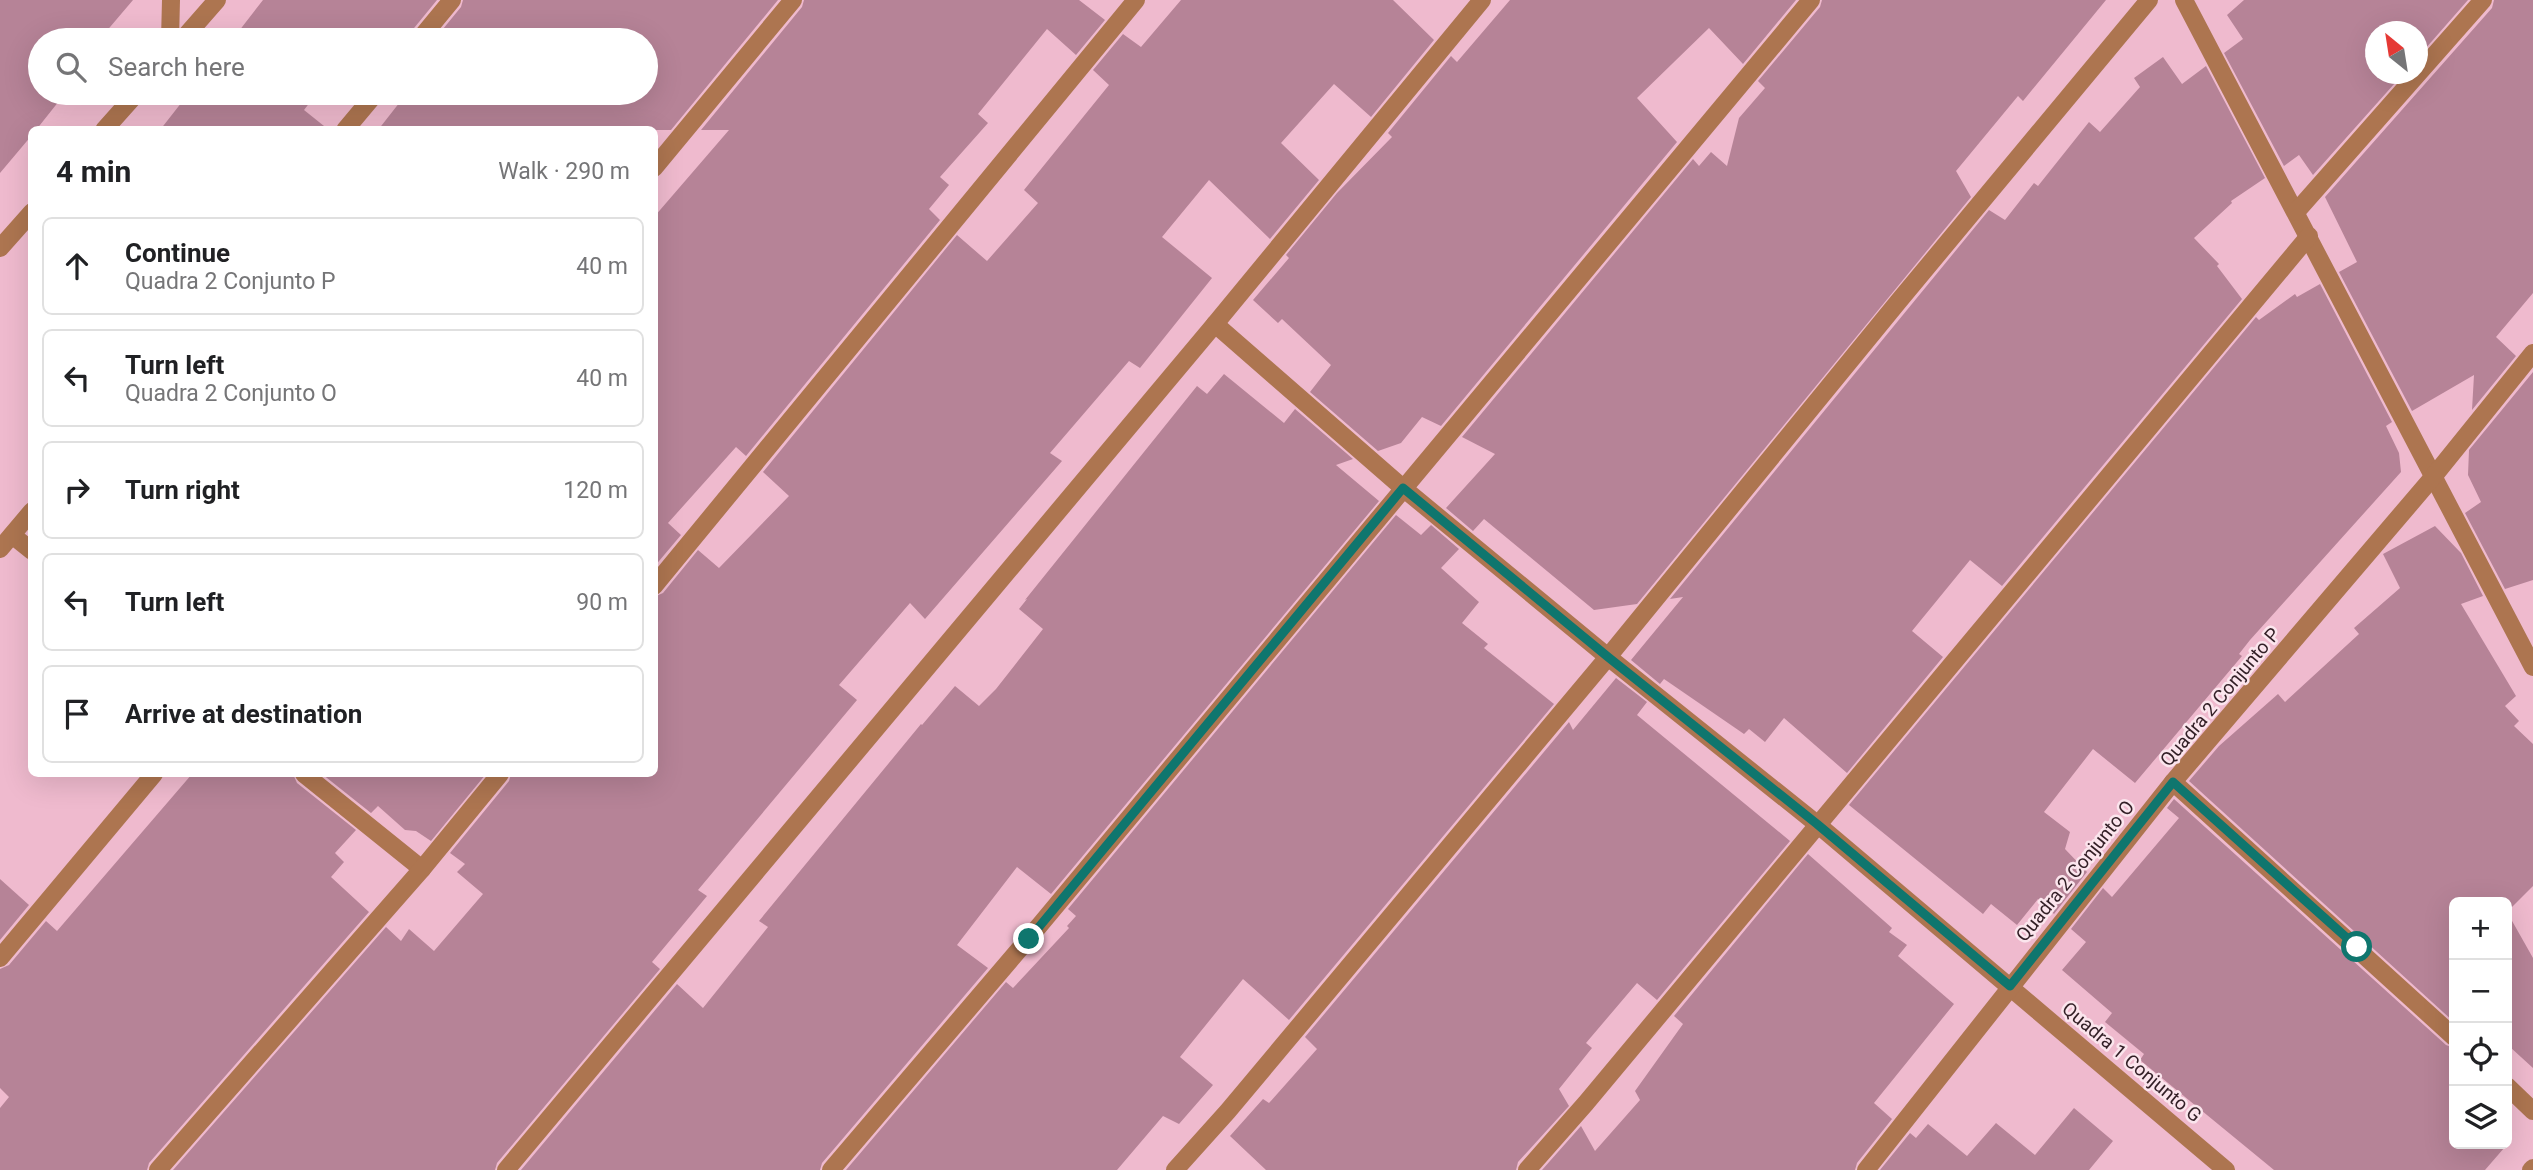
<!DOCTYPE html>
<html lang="en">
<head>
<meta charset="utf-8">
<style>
	:root { --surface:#fff; --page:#f2f2f2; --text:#202124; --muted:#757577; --line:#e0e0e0 }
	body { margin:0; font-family:Roboto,sans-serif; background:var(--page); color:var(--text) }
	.controls { position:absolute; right:21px; bottom:21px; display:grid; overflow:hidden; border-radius:10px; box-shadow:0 7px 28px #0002 }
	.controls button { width:63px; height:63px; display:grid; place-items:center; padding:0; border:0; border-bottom:2px solid var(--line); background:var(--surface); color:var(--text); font:35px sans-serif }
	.compass { position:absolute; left:2365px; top:21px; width:63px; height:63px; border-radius:50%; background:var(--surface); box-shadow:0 7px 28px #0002; rotate:330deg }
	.stop { position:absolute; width:21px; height:21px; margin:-16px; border:5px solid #0f766e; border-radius:50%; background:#fff }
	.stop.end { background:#0f766e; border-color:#fff; box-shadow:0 2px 7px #0008 }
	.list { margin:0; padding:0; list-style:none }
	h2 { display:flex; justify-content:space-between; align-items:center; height:91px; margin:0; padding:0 28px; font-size:30px }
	h2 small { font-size:23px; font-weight:400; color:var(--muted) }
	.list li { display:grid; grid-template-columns:46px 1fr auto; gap:21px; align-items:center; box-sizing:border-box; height:98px; margin:0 14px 14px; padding:0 14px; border:2px solid var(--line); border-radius:10px }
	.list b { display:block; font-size:26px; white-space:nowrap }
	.list p { margin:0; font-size:23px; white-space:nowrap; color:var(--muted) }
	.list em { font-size:23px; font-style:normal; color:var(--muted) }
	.icon { flex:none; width:38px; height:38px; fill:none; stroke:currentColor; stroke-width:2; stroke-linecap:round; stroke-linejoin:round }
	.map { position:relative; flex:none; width:2533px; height:1170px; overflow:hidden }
	.search { position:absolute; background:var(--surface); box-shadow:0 7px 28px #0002; left:28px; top:28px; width:630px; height:77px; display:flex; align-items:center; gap:18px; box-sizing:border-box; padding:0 24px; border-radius:38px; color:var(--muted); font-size:26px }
	.panel { position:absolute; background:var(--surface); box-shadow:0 7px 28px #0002; left:28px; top:126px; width:630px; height:651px; border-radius:10px }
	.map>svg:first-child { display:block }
	.building { fill:#b68397 }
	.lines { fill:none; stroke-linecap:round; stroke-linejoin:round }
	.minor { stroke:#ad7550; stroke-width:18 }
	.route { stroke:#0f766e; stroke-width:9 }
	.labels { text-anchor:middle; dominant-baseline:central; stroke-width:5; stroke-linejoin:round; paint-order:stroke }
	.street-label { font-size:19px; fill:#321f26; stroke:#fbe5ed }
</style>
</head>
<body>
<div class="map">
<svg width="2533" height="1170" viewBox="0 0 2533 1170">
	<rect width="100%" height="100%" fill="#efbace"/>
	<g class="building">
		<polygon points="0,0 133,0 99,40 40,40 40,93 59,93 63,96 36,130 32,130 32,135 0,173"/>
		<polygon points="263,0 437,0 410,33 408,40 232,40"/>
		<polygon points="463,0 778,0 671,130 378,130 407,93 646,93 646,40 434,40 461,7"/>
		<polygon points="804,0 1079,0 1105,20 1076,55 1047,29 978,114 988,123 940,177 949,185 929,209 940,220 746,456 736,447 668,523 681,535 654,567 654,217 729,130 701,130 802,7"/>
		<polygon points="1181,0 1393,0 1434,40 1371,117 1334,84 1281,143 1319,180 1270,239 1209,180 1162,237 1212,278 1140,368 1129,361 1050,453 1062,461 925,619 910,603 839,685 857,700 698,890 707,896 652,962 660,969 497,1163 495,1170 173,1170 386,927 401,941 409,929 434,951 483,894 457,872 465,864 450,853 509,781 511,774 654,774 654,597 663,593 698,550 719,568 789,496 763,472 957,235 987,261 1038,203 1024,190 1109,85 1093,70 1123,34 1141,47"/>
		<polygon points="1510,0 1796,0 1743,64 1709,28 1637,98 1677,142 1441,426 1422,417 1401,443 1378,451 1310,392 1331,365 1282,319 1278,323 1253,300 1289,258 1286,255 1337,193 1392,137 1388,133 1451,56 1457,62"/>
		<polygon points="1822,0 2106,0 2023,101 2018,96 1956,171 1971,197 1637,604 1594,610 1484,519 1473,531 1446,508 1495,454 1462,437 1693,159 1699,166 1711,152 1727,166 1739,118 1765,88 1758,81 1820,7"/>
		<polygon points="2244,0 2468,0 2418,57 2418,32 2376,32 2376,74 2403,74 2313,175 2299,155 2284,166 2224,53 2243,39 2227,15"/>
		<polygon points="2494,0 2533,0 2533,293 2496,337 2516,356 2472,410 2474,375 2412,411 2339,272 2357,262 2325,197 2492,8"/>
		<polygon points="2163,57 2182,84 2206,66 2265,178 2231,201 2232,203 2194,238 2219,264 2217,266 2242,299 2002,586 1970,560 1912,631 1943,657 1847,773 1784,718 1765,742 1749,729 1744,734 1664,679 1660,684 1631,660 1683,597 1670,599 1989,210 2005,220 2034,183 2038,186 2089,122 2100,132 2140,87 2134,78"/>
		<polygon points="189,93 317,93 304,110 329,130 160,130"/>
		<polygon points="2320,284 2392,422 2386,426 2399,453 2401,472 2250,640 2239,654 2242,656 2135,783 2093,749 2044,812 2070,832 2065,849 2087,872 2054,914 2038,899 2017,925 1991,904 1983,914 1849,805 2256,317 2259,320 2295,294 2297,297"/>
		<polygon points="2533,372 2533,580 2505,589 2465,513 2481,502 2468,475 2469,450"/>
		<polygon points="1224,374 1284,423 1295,409 1353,459 1336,465 1379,501 1051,894 1017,867 957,945 988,968 822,1163 820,1170 521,1170 677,984 703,1008 768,927 759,921 921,724 922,725 955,686 979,706 996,689 1043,629 1019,609 1027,599 1025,600 1197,386 1207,394"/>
		<polygon points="1396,515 1421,535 1431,525 1459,549 1441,568 1479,602 1462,623 1488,644 1484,648 1554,704 1289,1020 1243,979 1180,1057 1213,1085 1179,1124 1163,1116 1117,1170 846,1170 1006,982 1013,988 1069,928 1067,926 1076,916 1068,909"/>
		<polygon points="2435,526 2461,553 2483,596 2461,604 2516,696 2505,706 2519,721 2514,726 2533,744 2533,886 2507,912 2507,902 2454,902 2454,1022 2189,781 2219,746 2278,694 2285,702 2359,634 2354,628 2400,588 2383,554"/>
		<polygon points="1616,678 1647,702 1637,715 1790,841 1657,1000 1637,983 1586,1043 1592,1048 1559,1089 1569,1106 1518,1162 1516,1170 1266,1170 1230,1136 1263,1099 1269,1103 1317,1049 1305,1037 1569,722 1573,730"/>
		<polygon points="192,774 293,774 297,783 356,830 335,853 344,862 331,877 369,912 149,1163 147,1170 0,1170 0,1108 9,1097 0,1088 0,969 9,965 46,921 57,931"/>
		<polygon points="322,774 486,774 431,841 416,831 405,830 378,806 371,813"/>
		<polygon points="2174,799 2446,1045 2454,1048 2454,1144 2507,1144 2507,1137 2511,1140 2485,1170 2274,1170 2140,1060 2144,1054 2105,1022 2112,1013 2062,970 2086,942 2071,929 2103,888 2112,897 2179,818 2167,808"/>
		<polygon points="1808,854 1892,928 1889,932 1907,945 1898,956 1954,1004 1874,1103 1892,1119 1857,1163 1855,1170 1542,1170 1581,1126 1595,1151 1640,1100 1635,1091 1683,1024 1674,1016"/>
		<polygon points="0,879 29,905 0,940"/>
		<polygon points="2507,912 2533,958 2533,1068 2510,1047 2507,1047"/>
		<polygon points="2074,1108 2113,1141 2089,1170 1880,1170 1910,1133 1916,1138 1928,1124 1967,1156 1996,1123 2035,1155"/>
	</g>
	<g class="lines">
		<g class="minor">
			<polyline points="2184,0 2533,667"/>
			<polyline points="170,40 171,0"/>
			<polyline points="182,40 217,0"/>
			<polyline points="419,40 452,0"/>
			<polyline points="104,130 137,93"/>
			<polyline points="345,130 376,93"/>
			<polyline points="654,168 793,0"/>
			<polyline points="2296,212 2483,0"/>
			<polyline points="0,248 32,212"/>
			<polyline points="1215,324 1403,488 1608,657 1817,824 2226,1170"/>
			<polyline points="12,535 32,551"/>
			<polyline points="0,549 32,511"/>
			<polyline points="654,586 1136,0"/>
			<polyline points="304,774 422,869"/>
			<polyline points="2173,782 2454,1037"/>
			<polyline points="0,958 154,774"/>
			<polyline points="2507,1086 2533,1111"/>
			<polyline points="158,1170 422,869 500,774"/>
			<polyline points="506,1170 1215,324 1482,0"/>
			<polyline points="831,1170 1029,938 1811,0"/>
			<polyline points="1175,1170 1228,1111 1608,657 1898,302 2149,0"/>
			<polyline points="1527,1170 1586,1103 2309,236"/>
			<polyline points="1866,1170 2173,782 2433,477 2533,353"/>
			<polyline points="2531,1170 2533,1168"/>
		</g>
	</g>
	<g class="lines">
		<polyline class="route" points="1029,939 1403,488 1608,657 1817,824 2010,986 2173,782 2357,947"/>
	</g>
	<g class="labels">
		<g class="street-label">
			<text transform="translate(2220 697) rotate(-50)">Quadra 2 Conjunto P</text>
			<text transform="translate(2075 871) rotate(-51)">Quadra 2 Conjunto O</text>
			<text transform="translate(2132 1062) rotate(40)">Quadra 1 Conjunto G</text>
		</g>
	</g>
</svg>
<div class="controls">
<button>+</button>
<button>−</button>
<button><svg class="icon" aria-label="locate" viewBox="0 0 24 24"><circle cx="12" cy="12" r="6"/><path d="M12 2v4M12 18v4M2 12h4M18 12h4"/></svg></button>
<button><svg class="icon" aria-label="layers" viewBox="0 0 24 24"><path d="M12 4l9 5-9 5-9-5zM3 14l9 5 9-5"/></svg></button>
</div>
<svg class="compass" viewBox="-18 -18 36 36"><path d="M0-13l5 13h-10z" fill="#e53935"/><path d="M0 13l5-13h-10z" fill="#757577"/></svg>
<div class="stop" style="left:2357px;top:947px"></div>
<div class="stop end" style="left:1029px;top:939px"></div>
<div class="search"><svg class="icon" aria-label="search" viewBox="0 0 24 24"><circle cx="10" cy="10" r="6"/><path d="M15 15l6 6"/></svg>Search here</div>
<section class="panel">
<h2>4 min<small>Walk · 290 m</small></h2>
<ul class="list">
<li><svg class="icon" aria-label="ahead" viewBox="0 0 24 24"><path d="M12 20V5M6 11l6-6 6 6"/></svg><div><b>Continue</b><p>Quadra 2 Conjunto P</p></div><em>40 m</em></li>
<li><svg class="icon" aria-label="left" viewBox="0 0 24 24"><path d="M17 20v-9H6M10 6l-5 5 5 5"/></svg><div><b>Turn left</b><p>Quadra 2 Conjunto O</p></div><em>40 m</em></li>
<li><svg class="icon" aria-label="right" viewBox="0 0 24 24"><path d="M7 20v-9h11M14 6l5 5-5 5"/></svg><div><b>Turn right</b></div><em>120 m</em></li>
<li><svg class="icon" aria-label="left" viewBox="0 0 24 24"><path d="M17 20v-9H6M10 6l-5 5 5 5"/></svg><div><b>Turn left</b></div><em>90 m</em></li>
<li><svg class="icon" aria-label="arrive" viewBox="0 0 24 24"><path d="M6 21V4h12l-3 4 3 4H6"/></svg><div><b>Arrive at destination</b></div></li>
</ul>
</section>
</div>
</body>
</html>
